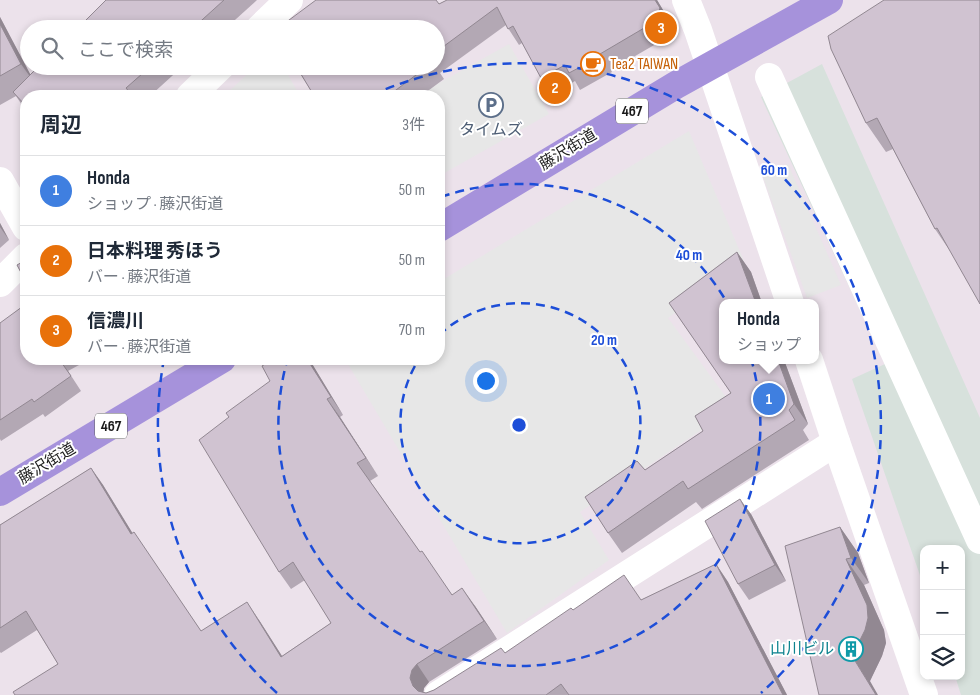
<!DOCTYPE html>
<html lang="ja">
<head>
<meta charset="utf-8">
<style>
	:root { --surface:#fff; --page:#f2f2f3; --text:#1f2937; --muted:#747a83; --line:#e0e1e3; --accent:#5d17b0 }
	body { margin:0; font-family:"Sofia Sans Condensed","Noto Sans JP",sans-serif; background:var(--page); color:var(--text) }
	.controls { position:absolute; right:15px; bottom:15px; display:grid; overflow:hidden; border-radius:10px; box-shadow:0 2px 8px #0003 }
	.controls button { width:45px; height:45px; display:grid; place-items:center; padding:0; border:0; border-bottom:1px solid var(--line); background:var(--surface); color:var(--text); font:25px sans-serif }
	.you { position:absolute; left:485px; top:380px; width:18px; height:18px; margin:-12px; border:4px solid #fff; border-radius:50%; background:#1a73e8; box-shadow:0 0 0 8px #1a73e833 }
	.badge { display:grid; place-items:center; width:32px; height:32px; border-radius:50%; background:var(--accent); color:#fff; font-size:16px; font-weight:700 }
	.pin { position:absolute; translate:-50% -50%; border:2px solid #fff; box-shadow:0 1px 5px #0006 }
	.popup { position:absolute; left:719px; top:299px; width:100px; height:65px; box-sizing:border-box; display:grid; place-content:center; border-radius:10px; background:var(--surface); filter:drop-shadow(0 1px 4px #0005); font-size:16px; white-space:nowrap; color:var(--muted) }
	.popup b { font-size:19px; color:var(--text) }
	.popup::after { content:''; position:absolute; left:50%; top:100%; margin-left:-10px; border:10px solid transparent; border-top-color:var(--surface) }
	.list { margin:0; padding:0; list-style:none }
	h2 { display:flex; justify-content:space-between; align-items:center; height:65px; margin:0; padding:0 20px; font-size:21px }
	h2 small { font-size:16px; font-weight:400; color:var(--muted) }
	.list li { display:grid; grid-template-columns:32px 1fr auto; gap:15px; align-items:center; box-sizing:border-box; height:70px; padding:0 20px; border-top:1px solid var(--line) }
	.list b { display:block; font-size:19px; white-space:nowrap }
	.list p { margin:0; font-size:16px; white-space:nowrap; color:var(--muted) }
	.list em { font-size:16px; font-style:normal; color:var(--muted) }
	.icon { flex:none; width:28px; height:28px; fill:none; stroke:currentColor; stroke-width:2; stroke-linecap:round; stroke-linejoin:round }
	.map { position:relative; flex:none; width:980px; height:695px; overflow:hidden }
	.search { position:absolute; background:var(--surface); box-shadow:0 2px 8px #0003; left:20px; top:20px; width:425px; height:55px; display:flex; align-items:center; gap:12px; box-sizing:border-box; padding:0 18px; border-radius:28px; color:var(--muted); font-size:19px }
	.panel { position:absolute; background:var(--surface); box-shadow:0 2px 8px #0003; left:20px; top:90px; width:425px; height:275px; border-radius:20px }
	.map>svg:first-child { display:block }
	.parking { fill:#e7e7e7 }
	.plaza { fill:#d7e1dc }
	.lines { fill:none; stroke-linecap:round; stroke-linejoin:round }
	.minor { stroke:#fff; stroke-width:28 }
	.highway { stroke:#a692db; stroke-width:28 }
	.wall { fill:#b3a8b4 }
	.shaded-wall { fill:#928892 }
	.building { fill:#d0c3d1; stroke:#928892 }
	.ring { fill:none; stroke:#1d4ed8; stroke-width:2.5; stroke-dasharray:9 6 }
	.labels { text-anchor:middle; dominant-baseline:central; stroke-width:4; stroke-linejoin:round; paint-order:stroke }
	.shield { fill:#fff; stroke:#5f5f5f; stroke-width:1 }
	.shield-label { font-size:15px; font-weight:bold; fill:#1b1b1b }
	.food-label { font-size:16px; fill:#c56008; stroke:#fff; text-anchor:start }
	.service-label { font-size:16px; fill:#4e5e75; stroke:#fff }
	.street-label { font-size:16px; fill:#1b1b1b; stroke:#fff }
	.culture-label { font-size:16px; fill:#0d838f; stroke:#fff; text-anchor:end }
	.centre { fill:#1d4ed8; stroke:#fff; stroke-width:2.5 }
	.ring-label { font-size:15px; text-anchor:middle; font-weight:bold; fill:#1d4ed8; stroke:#fff; stroke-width:4; stroke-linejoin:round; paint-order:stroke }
</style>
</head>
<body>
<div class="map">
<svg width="980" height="695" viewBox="0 0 980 695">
	<rect width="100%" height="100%" fill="#ece2eb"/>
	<g class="parking">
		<polygon points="509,44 549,114 439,176 439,96 416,96"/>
		<polygon points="256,66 283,66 300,96 224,96"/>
		<polygon points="689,131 744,261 668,318 734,408 580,512 609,560 507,633 345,359 439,359 439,282"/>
		<polygon points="788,164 841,285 807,298 763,177"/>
	</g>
	<polygon class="plaza" points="822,64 980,418 980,695 961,695 955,676 961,676 961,549 924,549 924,587 852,379 885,364 761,97"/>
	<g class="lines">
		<g class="minor">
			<polyline points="686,0 698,30 790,303"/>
			<polyline points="259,29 289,0"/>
			<polyline points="769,77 980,540"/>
			<polyline points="190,96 221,66"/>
			<polyline points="0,181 26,227"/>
			<polyline points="0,283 26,257"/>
			<polyline points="809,360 836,442 924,695"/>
			<polyline points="438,695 836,442"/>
		</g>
		<g class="highway">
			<polyline points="439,228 676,85 829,0"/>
			<polyline points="0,492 222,359"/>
		</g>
	</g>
	<g class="wall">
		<polygon points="106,0 257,0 225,29 77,29"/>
		<polygon points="447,0 657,0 672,25 668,37 611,70 612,72 580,90 575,81 552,94 541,78 522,43 519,45 506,25 440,73 444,79 421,96 309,96 313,94 296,66 436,66 436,29 439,4"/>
		<polygon points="884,0 948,248 935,229 893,149 886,152 866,123"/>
		<polygon points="0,17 30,75 39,66 183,66 150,96 26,96 26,111 16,96 0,105"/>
		<polygon points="0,223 9,240 0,248"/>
		<polygon points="737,252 751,272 762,303 723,303 723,360 784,360 808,424 803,430 809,440 702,509 696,502 622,553 608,533 585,497 637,461 645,470 703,431 695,416 731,393 669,303"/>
		<polygon points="0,323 26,359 90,359 68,371 81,391 45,417 43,414 1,441 0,439"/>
		<polygon points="273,359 309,359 343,415 340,417 378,476 370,481 420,552 452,595 475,606 497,639 429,682 424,688 423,692 426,693 434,690 505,653 573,610 641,600 716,564 728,582 787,695 15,695 58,664 37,630 1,653 0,652 0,525 91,468 103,485 133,534 201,631 259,620 282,656 331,623 305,580 291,589 279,572 229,417 270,381"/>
		<polygon points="751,514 786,581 749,600 738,584"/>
		<polygon points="840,527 858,553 869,583 864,585 884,630 886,643 882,656 870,681"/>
	</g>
	<g class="shaded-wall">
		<polygon points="655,0 657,0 672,25 668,37 656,21"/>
		<polygon points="0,17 36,85 21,64 0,24"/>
		<polygon points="0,223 9,240 0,227"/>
		<polygon points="737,252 751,272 762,303 756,303"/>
		<polygon points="307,359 309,359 311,362 343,415 331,397"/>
		<polygon points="778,360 784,360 808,424 794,404"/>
		<polygon points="327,399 340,417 378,476 366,458"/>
		<polygon points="91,468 103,485 144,552 131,534"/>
		<polygon points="740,499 751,514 786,581 775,565"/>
		<polygon points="840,527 858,553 869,583 851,558"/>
		<polygon points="846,559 864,585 884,630 886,643 882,656 870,681 878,695 876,695 852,656"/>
		<polygon points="716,564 728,582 787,695 783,695"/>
		<polygon points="462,588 475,606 497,639 484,621"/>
		<polygon points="247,602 259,620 294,675 281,657"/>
		<polygon points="417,664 429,682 424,688 423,695 413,686 410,678 412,670"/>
	</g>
	<g class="building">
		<polygon points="106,0 224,0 192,29 77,29"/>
		<polygon points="316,0 436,0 439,4 447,0 655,0 660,8 656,21 600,54 601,56 569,73 565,65 541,78 513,26 508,29 497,7 436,52 436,29 277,29"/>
		<polygon points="884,0 980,0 980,304 937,228 935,229 877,118 866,123 831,49 828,36"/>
		<polygon points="0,24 21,64 0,76"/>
		<polygon points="39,66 151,66 126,88 131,94 129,96 26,96 26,106 13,92"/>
		<polygon points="296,66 428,66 388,96 309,96 313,94"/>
		<polygon points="737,252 756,303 723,303 723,360 778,360 794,404 789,410 795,420 688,489 683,481 608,533 585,497 637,461 645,470 703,431 695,416 731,393 669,303"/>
		<polygon points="26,260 26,282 17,265"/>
		<polygon points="26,304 26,359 59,359 71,376 34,402 32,399 0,420 0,323"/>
		<polygon points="273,359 307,359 331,397 327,399 366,458 357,463 420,552 422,551 452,595 462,588 484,621 417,664 412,670 410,678 413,686 418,691 426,693 434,690 501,648 505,653 571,608 573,610 624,575 641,600 716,564 783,695 569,695 561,684 546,695 15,695 13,692 58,664 26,611 0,628 0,525 91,468 131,534 134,532 201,631 247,602 281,657 331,623 293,562 279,572 199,440 229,417 226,413 270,381 262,366"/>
		<polygon points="740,499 775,565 738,584 705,521"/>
		<polygon points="840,527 851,558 846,559 867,605 868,618 865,630 852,656 876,695 819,695 785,546"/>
	</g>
	<g class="ring">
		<path d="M439 335A120 120 0 1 1 419 359"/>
		<path d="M441 197A241 241 0 1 1 287 361"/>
		<path d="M277 693A361 361 0 0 1 164 359M372 95A361 361 0 0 1 761 693"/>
	</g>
	<defs>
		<symbol id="cafe-ring" viewBox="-11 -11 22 22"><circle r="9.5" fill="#fff" stroke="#e8710a" stroke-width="1.5"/><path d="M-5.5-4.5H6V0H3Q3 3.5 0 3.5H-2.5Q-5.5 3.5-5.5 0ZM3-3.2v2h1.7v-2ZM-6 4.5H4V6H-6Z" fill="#e8710a"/></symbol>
		<symbol id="parking-ring" viewBox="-11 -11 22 22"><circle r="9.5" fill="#fff" stroke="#5c6f8a" stroke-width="1.5"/><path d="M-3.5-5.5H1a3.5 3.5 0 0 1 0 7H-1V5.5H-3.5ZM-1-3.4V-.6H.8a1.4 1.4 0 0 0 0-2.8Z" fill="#5c6f8a"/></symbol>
		<symbol id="building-ring" viewBox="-11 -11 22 22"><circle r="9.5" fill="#fff" stroke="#0f9aa8" stroke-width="1.5"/><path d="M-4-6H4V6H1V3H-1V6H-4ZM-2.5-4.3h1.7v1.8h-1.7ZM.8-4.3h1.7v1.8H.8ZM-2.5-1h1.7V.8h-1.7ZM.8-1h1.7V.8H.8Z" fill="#0f9aa8"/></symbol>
	</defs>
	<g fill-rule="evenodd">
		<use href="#cafe-ring" x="579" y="50" width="28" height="28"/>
		<use href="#parking-ring" x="477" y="91" width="28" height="28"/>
		<use href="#building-ring" x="837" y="635" width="28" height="28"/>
	</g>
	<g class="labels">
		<g class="shield">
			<rect x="616" y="98.5" width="32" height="25" rx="4"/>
			<rect x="95" y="413.5" width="32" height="25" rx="4"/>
		</g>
		<g class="shield-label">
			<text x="632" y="111">467</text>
			<text x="111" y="426">467</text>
		</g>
		<g class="food-label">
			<text x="610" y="64">Tea2 TAIWAN</text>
		</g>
		<g class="service-label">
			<text x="491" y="130">タイムズ</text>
		</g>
		<g class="street-label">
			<text transform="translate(568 150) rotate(-31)">藤沢街道</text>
			<text transform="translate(47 464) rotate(-31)">藤沢街道</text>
		</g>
		<g class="culture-label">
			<text x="834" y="649">山川ビル</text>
		</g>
	</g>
	<circle cx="519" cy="425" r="8" class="centre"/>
	<g class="ring-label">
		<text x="774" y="175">60 m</text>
		<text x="689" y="260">40 m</text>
		<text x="604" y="345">20 m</text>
	</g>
</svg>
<div class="controls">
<button>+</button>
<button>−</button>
<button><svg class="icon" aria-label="layers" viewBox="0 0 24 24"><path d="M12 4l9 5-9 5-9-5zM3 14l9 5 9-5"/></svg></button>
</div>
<div class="you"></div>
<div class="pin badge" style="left:769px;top:399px;background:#3f7fe0">1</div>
<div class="popup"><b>Honda</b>ショップ</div>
<div class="pin badge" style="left:555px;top:88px;background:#e8710a">2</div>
<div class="pin badge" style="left:661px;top:28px;background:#e8710a">3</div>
<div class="search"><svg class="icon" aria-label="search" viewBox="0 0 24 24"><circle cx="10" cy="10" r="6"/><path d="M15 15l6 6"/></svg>ここで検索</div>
<section class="panel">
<h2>周辺<small>3件</small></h2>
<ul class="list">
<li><span class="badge" style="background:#3f7fe0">1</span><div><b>Honda</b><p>ショップ · 藤沢街道</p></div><em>50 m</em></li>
<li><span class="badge" style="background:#e8710a">2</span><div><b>日本料理 秀ほう</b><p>バー · 藤沢街道</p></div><em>50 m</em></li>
<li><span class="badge" style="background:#e8710a">3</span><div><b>信濃川</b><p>バー · 藤沢街道</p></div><em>70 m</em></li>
</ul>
</section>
</div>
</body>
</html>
